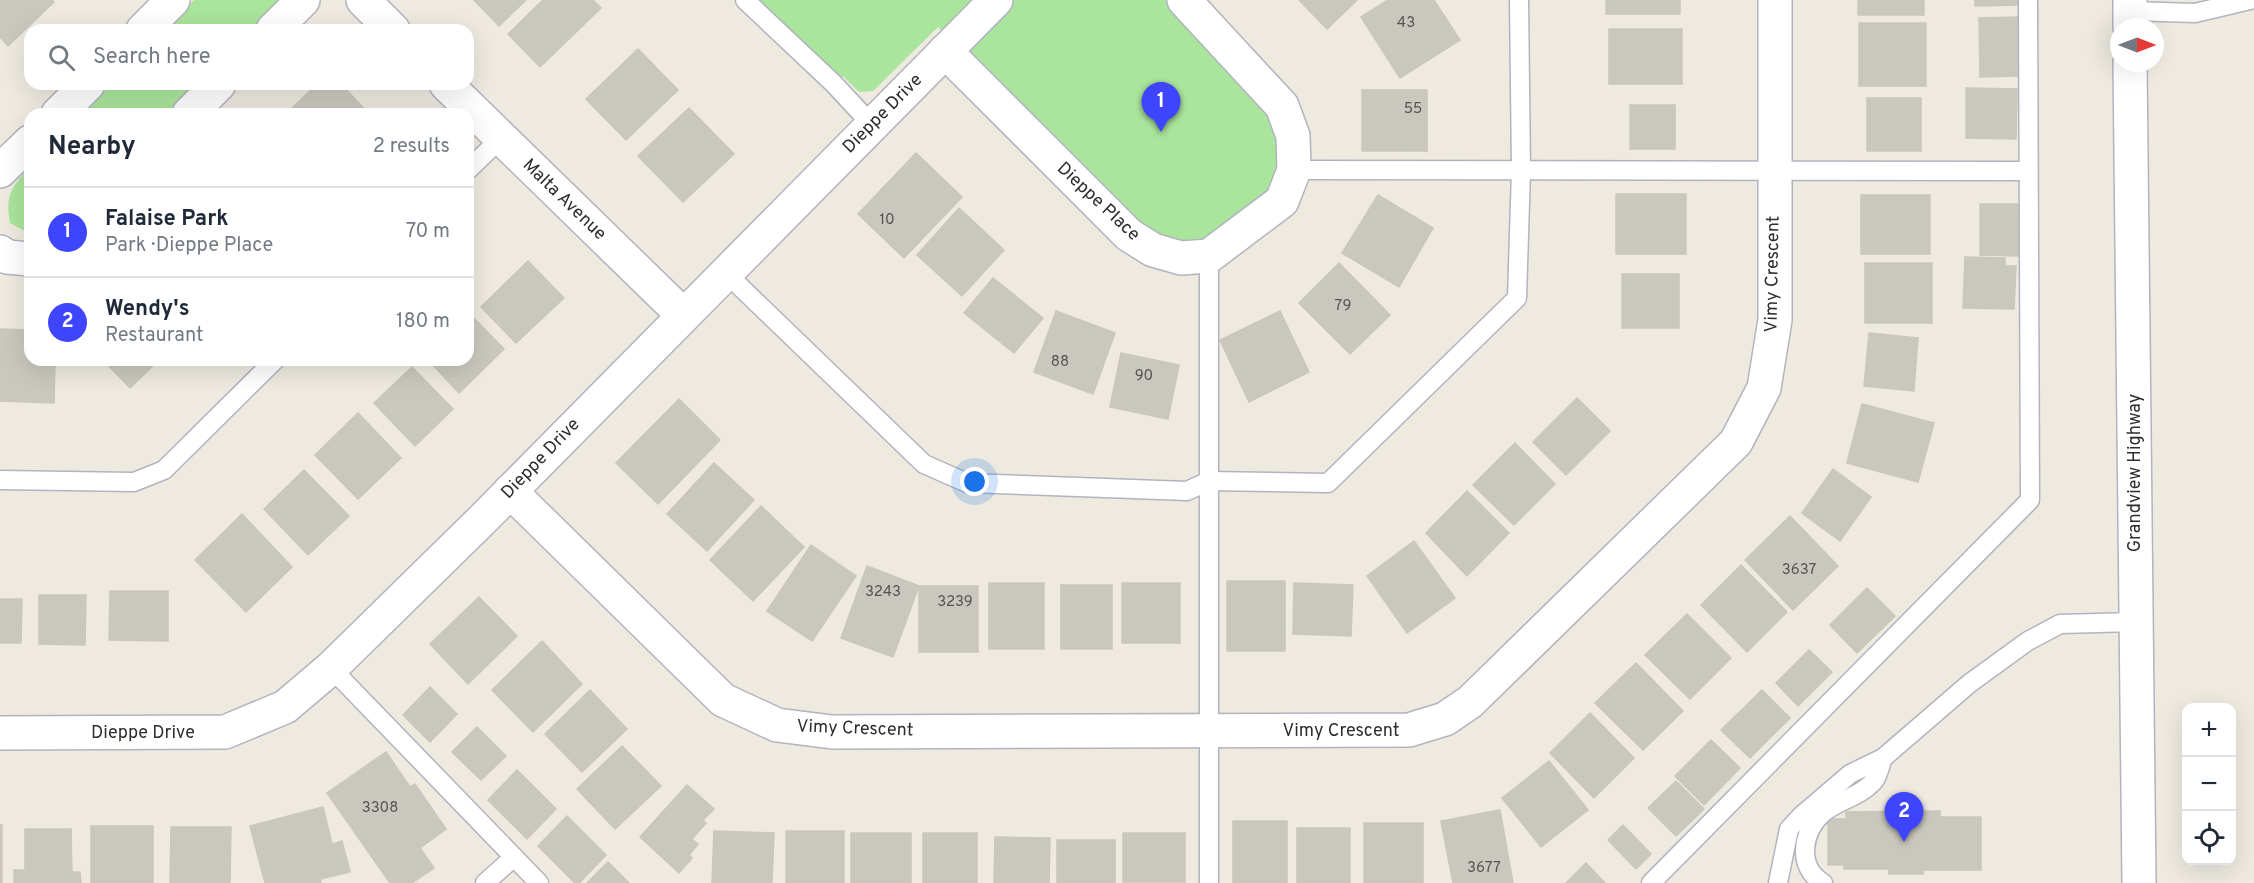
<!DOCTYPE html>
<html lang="en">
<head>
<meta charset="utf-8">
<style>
	:root { --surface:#fff; --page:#f6f6f7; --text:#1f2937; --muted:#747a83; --line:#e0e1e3; --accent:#3f45fc }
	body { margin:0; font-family:Overpass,sans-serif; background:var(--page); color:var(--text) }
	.controls { position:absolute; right:18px; bottom:18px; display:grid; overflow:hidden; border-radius:12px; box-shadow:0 6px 24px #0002 }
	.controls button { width:54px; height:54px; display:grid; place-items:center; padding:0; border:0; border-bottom:2px solid var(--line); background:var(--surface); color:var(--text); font:30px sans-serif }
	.compass { position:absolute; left:2110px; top:18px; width:54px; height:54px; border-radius:50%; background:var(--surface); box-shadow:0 6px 24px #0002; rotate:90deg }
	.you { position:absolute; left:975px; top:482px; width:21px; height:21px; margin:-15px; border:4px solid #fff; border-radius:50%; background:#1a73e8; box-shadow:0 0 0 9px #1a73e833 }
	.badge { display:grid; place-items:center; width:39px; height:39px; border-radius:50%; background:var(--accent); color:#fff; font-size:20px; font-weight:700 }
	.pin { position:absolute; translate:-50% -50px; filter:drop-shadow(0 2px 3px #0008) }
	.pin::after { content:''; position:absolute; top:32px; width:21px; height:18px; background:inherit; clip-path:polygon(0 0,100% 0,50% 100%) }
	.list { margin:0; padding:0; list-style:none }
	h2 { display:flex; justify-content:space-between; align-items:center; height:78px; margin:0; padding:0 24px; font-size:26px }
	h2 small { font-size:20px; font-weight:400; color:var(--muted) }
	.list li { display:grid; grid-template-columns:39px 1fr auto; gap:18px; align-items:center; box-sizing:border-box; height:90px; padding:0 24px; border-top:2px solid var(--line) }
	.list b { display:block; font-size:22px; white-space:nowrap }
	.list p { margin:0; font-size:20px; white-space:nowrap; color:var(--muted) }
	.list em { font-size:20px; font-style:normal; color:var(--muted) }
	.icon { flex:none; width:33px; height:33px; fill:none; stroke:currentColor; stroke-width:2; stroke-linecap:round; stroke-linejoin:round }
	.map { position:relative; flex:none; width:2254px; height:883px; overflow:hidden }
	.search { position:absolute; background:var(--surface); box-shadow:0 6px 24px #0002; left:24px; top:24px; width:450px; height:66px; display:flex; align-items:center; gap:15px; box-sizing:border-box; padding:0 21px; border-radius:18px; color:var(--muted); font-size:22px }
	.panel { position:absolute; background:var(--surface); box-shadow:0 6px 24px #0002; left:24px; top:108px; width:450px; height:258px; border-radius:18px }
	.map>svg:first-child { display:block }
	.green { fill:#aae59c }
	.building { fill:#cac8be; stroke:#cac7b9; stroke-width:1.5 }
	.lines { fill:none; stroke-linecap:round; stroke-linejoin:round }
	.service-casing { stroke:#b3b3c0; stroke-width:21 }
	.minor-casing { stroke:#b3b3c0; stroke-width:36 }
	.secondary-casing { stroke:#b3b3c0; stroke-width:36 }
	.service { stroke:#fff; stroke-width:18 }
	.minor { stroke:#fff; stroke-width:33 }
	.secondary { stroke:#fff; stroke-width:33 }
	.labels { text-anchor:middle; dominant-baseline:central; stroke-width:5; stroke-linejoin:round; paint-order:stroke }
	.number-label { font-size:15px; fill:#545451 }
	.street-label { font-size:18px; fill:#2d2d2d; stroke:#fff }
</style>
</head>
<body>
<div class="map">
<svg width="2254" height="883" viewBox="0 0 2254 883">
	<rect width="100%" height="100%" fill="#eeeae0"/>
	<g class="green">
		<polygon points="194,0 282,0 252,30 165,30"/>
		<polygon points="750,0 1171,0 1275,108 1284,155 1272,187 1224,235 1188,245 1145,232 938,27 873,91 859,92 843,76 834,84"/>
		<polygon points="112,84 198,84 169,114 82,114"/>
		<path d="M 30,167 L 30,230 L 25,231 L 10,223 C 5,196 11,187 30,167 Z"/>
	</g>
	<g class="building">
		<polygon points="0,0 52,0 54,2 8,46 0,37"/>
		<polygon points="474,0 526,0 499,26"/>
		<polygon points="543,0 593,0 601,8 540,67 508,34"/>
		<polygon points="1299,0 1357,0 1327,29"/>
		<polygon points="1388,0 1434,0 1460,40 1400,78 1361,17"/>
		<rect x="1606" y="0" width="74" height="14"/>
		<rect x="1858" y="0" width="66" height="15"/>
		<polygon points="1975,0 2018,0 2019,5 1975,6"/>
		<polygon points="2018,17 2019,76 1980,77 1979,18"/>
		<rect x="1859" y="23" width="67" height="63"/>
		<rect x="1609" y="29" width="73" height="55"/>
		<polygon points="638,49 678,90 626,140 586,99"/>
		<polygon points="317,84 341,84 369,114 286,114"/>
		<polygon points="1966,88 2017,89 2016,139 1966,138"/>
		<rect x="1362" y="90" width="65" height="61"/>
		<rect x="1867" y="98" width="54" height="53"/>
		<rect x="1630" y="105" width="45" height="44"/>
		<polygon points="689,108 734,154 683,202 638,156"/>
		<polygon points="916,153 962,197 904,258 858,214"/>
		<rect x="1616" y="194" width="70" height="60"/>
		<polygon points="1378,195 1433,228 1399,287 1342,253"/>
		<rect x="1861" y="195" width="69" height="59"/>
		<polygon points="1980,204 2019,204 2019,256 1980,255"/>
		<polygon points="959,208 1004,250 962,296 917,255"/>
		<polygon points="1965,257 2005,258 2005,266 2016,266 2014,309 1963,308"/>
		<polygon points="528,261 564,298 516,343 481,307"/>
		<polygon points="1339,263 1390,315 1350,354 1299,303"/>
		<rect x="1865" y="263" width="67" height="60"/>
		<rect x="1622" y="274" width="57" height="54"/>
		<polygon points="993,278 1043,318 1014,353 964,313"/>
		<polygon points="1056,311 1115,333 1093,394 1034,372"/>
		<polygon points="1280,311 1309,372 1249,402 1220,340"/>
		<polygon points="468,312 504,349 459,393 428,360 468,360"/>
		<polygon points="0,329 30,330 30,360 55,360 54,403 0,401"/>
		<polygon points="1869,333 1918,338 1914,391 1864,386"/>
		<polygon points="1121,353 1179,365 1168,419 1110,407"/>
		<polygon points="103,360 159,360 130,388"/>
		<polygon points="412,367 453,409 415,446 374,403"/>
		<polygon points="1577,398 1610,431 1566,475 1533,442"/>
		<polygon points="679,399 720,440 658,504 616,463"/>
		<polygon points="1862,404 1934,423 1918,482 1847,463"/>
		<polygon points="358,413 401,458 358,499 315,455"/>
		<polygon points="1515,443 1555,484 1514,525 1473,485"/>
		<polygon points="714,463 754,500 707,551 667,514"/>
		<polygon points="1833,469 1871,497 1840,541 1802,513"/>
		<polygon points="304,470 349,516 308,555 264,509"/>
		<polygon points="1467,491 1509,533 1467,576 1426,533"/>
		<polygon points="761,506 804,547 753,601 710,560"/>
		<polygon points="242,514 292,567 246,612 195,560"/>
		<polygon points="1790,516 1838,566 1793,610 1745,560"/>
		<polygon points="1414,541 1455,598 1407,633 1367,576"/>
		<polygon points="811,545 856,576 812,641 767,611"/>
		<polygon points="1741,565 1787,612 1747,652 1701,605"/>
		<polygon points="867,566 919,586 893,657 841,638"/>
		<rect x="1227" y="581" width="58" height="70"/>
		<rect x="989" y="583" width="55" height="66"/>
		<rect x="1122" y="583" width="58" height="60"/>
		<polygon points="1294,583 1353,585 1351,636 1293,634"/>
		<rect x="1061" y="585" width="51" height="64"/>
		<rect x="919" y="586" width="59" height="66"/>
		<polygon points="1867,588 1895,616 1857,653 1830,625"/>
		<polygon points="110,591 168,591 168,641 109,640"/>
		<polygon points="39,595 86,595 85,645 39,644"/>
		<polygon points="479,597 517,636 468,684 430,644"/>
		<polygon points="0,599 22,599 21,643 0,643"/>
		<polygon points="1687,614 1731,658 1690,699 1645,655"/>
		<polygon points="542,641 582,684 533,732 492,690"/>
		<polygon points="1809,650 1832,672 1798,706 1776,683"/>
		<polygon points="1636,663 1683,711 1643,750 1595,703"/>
		<polygon points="430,687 457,714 430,742 403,715"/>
		<polygon points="590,690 627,729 582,772 545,734"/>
		<polygon points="1762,690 1790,718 1750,758 1721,730"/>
		<polygon points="1590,713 1634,758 1594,798 1550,753"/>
		<polygon points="477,727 506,756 481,780 452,752"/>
		<polygon points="1711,740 1740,768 1704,805 1675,776"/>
		<polygon points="622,746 661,786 615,829 577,789"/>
		<polygon points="386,752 410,787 415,784 446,829 420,848 434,868 412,883 390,883 327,793"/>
		<polygon points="1549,761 1588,810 1541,847 1502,798"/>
		<polygon points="517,770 556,809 527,839 488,800"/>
		<polygon points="1676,781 1704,809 1676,836 1648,808"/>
		<polygon points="687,785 714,809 703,820 706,823 692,839 698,844 689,855 692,858 679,873 640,837"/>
		<polygon points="323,807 332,844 342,841 350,872 320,879 321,883 265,883 250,826"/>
		<polygon points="1500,810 1513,883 1453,883 1441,821"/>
		<polygon points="1940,811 1940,817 1981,817 1981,870 1923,870 1923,874 1889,874 1889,869 1844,869 1844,865 1828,865 1828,819 1846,819 1846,812"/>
		<polygon points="567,816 606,855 579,883 575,883 538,846"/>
		<rect x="1233" y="821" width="54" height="62"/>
		<rect x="1364" y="823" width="59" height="60"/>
		<rect x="0" y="825" width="2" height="58"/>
		<polygon points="1623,825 1651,854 1636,869 1608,840"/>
		<rect x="91" y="826" width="62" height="57"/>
		<polygon points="171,827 231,827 230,883 170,883"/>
		<rect x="1297" y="828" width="53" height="55"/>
		<polygon points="25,829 71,829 72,872 80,872 81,883 14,883 14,870 25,870"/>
		<polygon points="714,831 774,833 772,883 712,883"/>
		<rect x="786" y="831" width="58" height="52"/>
		<rect x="851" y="833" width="60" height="50"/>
		<rect x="923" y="833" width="54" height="50"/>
		<rect x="1123" y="833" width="62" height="49"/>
		<polygon points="995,837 1050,838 1049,883 994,883"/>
		<rect x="1057" y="840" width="58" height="43"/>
		<polygon points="608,862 629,883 587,883"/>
		<polygon points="1586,863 1605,883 1566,883"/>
	</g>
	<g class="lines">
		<defs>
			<g id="service">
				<polyline points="745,0 834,84 872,125"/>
				<polyline points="2130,11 2195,13 2250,0"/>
				<polyline points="468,170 500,139"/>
				<polyline points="1294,170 2028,171"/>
				<polyline points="726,273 924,464 967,483 1187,491 1209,481 1328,483 1517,298 1521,171 1519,0"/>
				<polyline points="0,480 134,482 164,470 275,360"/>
				<polyline points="331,668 539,883"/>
				<polyline points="485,883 514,857"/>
				<polyline points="1209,883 1209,256"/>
				<polyline points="1651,883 2030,500 2028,0"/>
				<polyline points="1778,883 1789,829 1801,816 1850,774 1883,758 1970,683 2028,641 2060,624 2135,622"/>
				<path d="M 1823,883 C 1796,867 1802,830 1824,812 C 1838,801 1860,796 1872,783 C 1878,778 1880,765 1883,758"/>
			</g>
			<g id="minor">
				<polyline points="363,0 393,30"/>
				<polyline points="143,30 173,0"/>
				<polyline points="273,30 303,0"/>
				<polyline points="945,51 1129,235 1153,250 1181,258 1209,256 1282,201 1294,170 1293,136 1282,106 1184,0"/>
				<polyline points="446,84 683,315"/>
				<polyline points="58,114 88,84"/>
				<polyline points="189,114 219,84"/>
				<polyline points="0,171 30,142"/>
				<polyline points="0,252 7,257 30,259"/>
				<polyline points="510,491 723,700 777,725 832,732 1409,730 1445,719 1470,702 1736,442 1764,388 1775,320 1775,0"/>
				<polyline points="0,733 225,732 285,707 331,668 482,520 996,0"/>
			</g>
			<g id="secondary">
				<polyline points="2130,0 2130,27"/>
				<polyline points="2130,63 2139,883"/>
			</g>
		</defs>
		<use href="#service" class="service-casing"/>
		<use href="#minor" class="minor-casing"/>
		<use href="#secondary" class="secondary-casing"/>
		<use href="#service" class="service"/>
		<use href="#minor" class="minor"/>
		<use href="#secondary" class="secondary"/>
	</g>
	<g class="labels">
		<g class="number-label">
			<text x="1406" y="23">43</text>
			<text x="1413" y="109">55</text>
			<text x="887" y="220">10</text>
			<text x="1343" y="306">79</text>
			<text x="1060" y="362">88</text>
			<text x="1144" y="376">90</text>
			<text x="1799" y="570">3637</text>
			<text x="883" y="592">3243</text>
			<text x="955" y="602">3239</text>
			<text x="380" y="808">3308</text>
			<text x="1484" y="868">3677</text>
		</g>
		<g class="street-label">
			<text transform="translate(883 114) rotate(-45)">Dieppe Drive</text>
			<text transform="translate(564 200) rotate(44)">Malta Avenue</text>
			<text transform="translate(1098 202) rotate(43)">Dieppe Place</text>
			<text transform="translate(1773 274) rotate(-89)">Vimy Crescent</text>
			<text transform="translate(541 459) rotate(-46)">Dieppe Drive</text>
			<text transform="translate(2135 473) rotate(-90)">Grandview Highway</text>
			<text transform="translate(855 729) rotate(2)">Vimy Crescent</text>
			<text x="1341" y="731">Vimy Crescent</text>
			<text x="143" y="733">Dieppe Drive</text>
		</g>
	</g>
</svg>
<div class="controls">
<button>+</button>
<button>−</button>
<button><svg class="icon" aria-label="locate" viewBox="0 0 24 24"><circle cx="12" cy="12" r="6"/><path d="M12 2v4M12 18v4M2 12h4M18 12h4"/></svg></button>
</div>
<svg class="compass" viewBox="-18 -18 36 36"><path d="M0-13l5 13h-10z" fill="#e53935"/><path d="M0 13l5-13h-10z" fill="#747a83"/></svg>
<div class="you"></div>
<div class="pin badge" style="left:1161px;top:132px">1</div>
<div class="pin badge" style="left:1904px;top:842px">2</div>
<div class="search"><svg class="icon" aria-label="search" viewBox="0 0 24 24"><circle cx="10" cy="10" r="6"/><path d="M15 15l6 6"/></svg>Search here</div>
<section class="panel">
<h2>Nearby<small>2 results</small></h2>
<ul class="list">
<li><span class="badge">1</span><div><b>Falaise Park</b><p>Park · Dieppe Place</p></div><em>70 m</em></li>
<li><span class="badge">2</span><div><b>Wendy's</b><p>Restaurant</p></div><em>180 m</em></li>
</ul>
</section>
</div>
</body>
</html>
